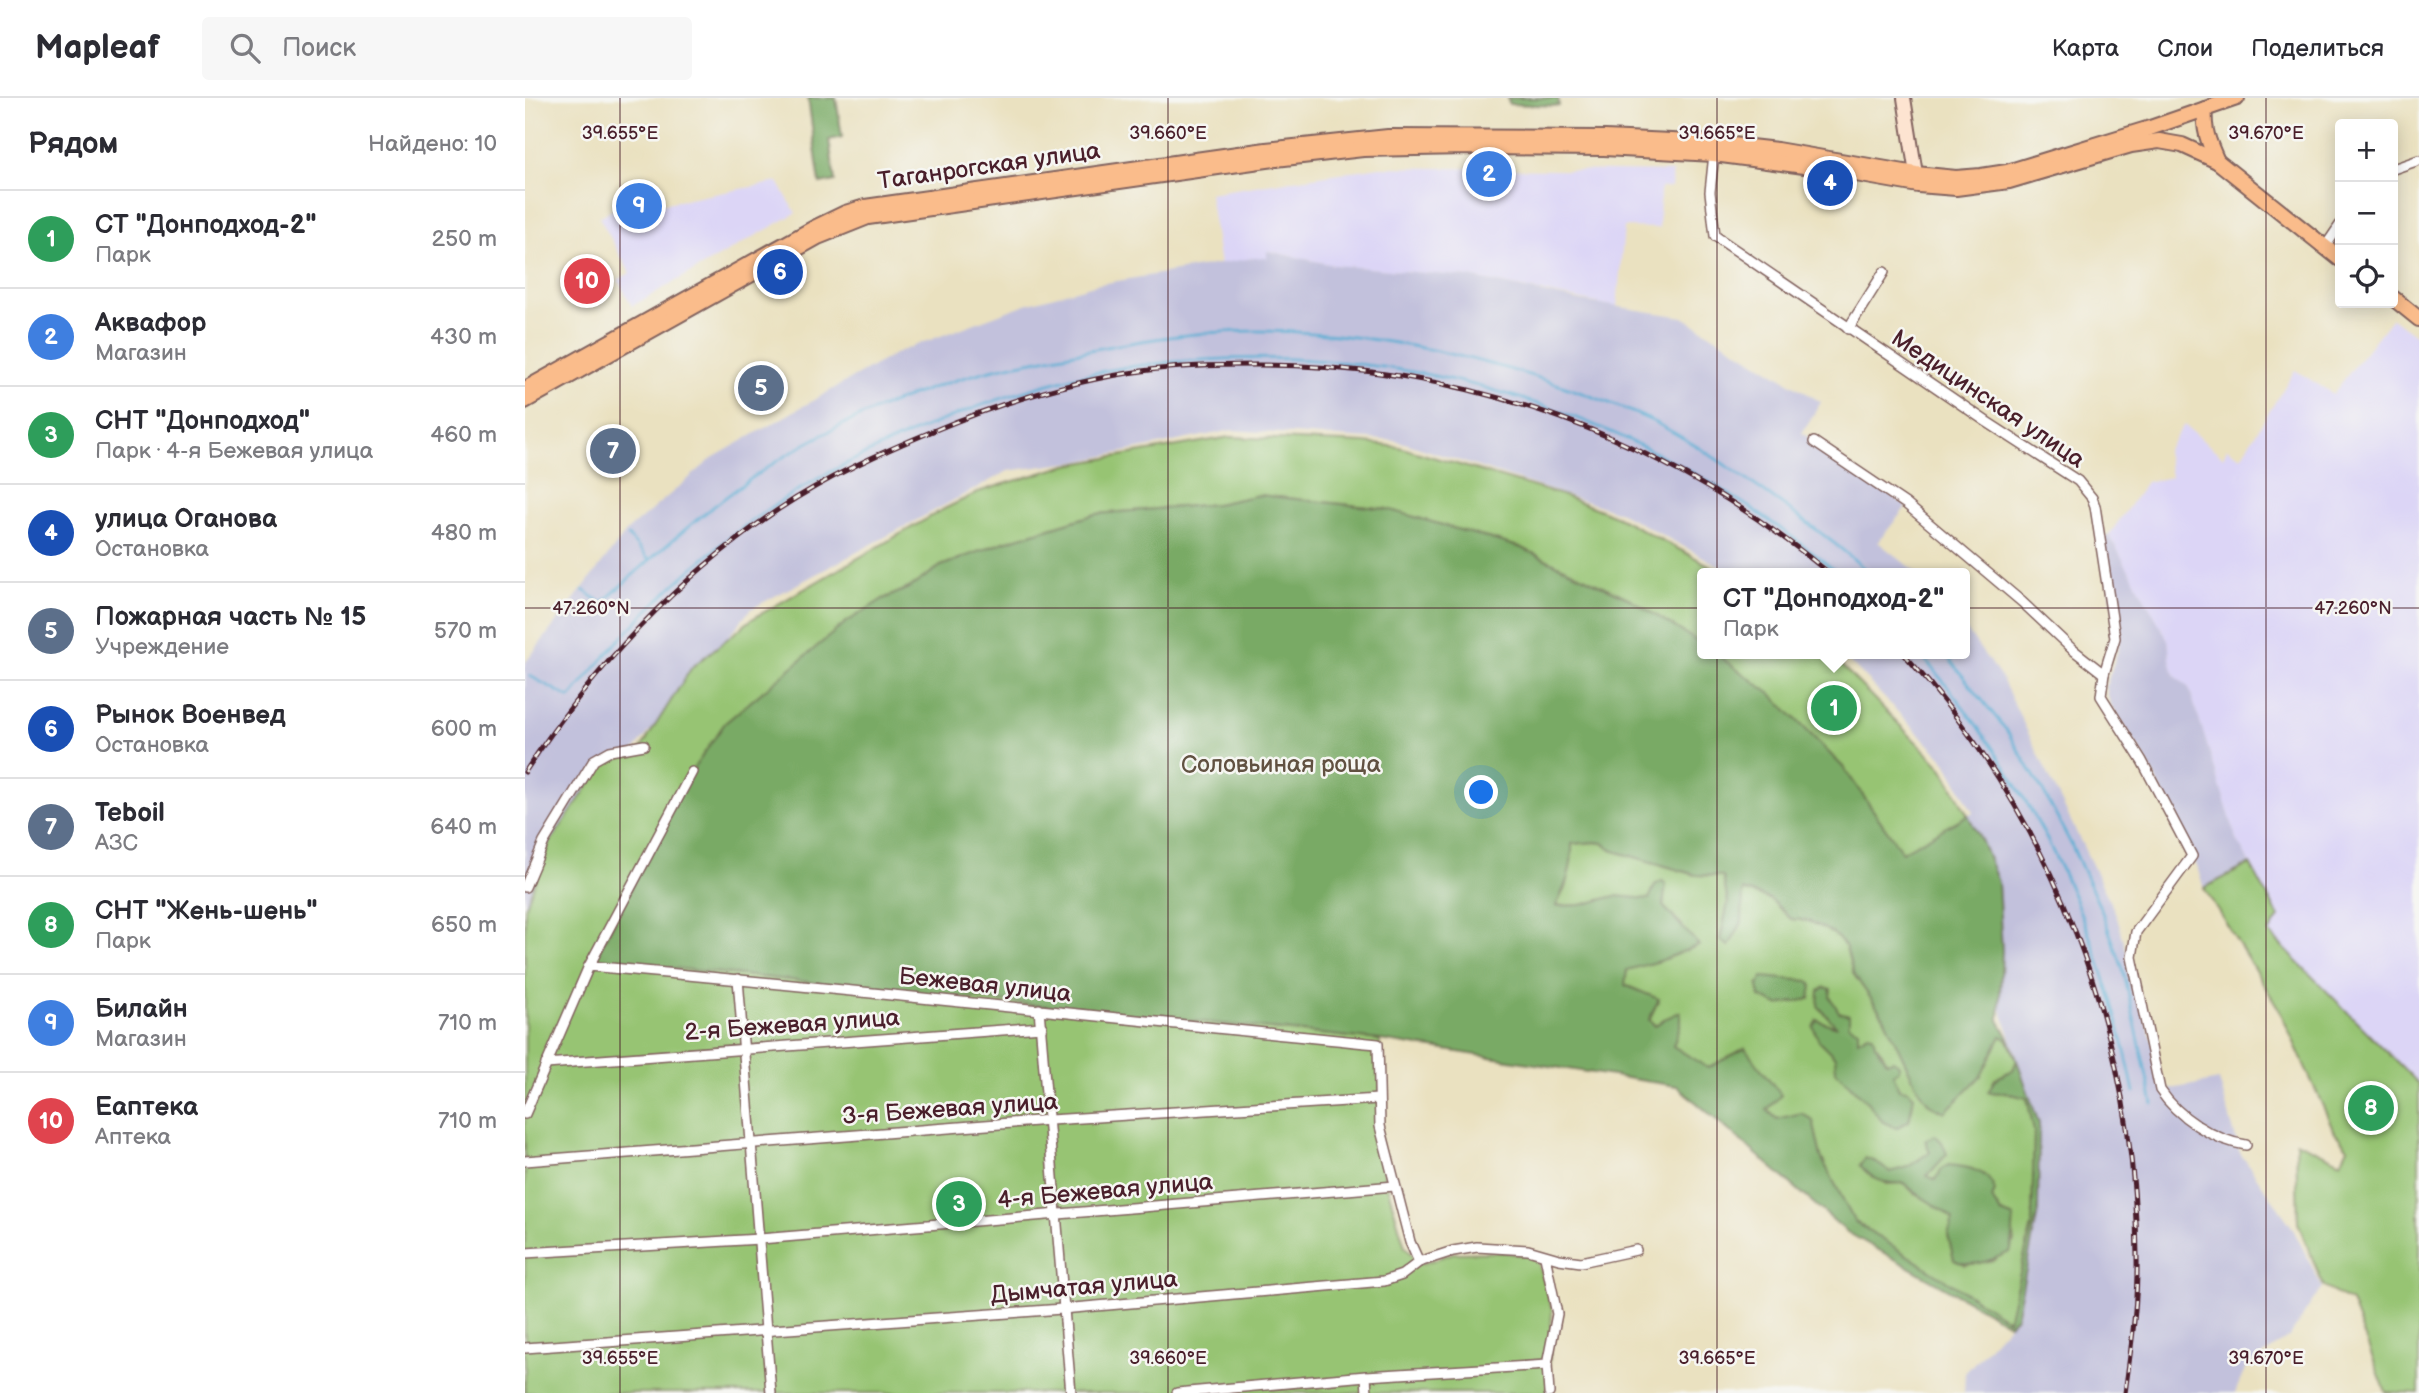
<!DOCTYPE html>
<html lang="ru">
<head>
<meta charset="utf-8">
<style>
	:root { --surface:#fff; --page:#f7f7f7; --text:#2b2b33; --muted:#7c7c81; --line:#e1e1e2; --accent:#ea580c }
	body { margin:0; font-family:"Balsamiq Sans",sans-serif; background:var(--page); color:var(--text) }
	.controls { position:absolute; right:21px; top:21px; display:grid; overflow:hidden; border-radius:7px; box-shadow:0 4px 18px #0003 }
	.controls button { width:63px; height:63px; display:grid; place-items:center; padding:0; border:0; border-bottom:2px solid var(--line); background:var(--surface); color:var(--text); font:35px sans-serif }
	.you { position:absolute; left:957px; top:695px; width:24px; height:24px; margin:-18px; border:5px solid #fff; border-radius:50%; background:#1a73e8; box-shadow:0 0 0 10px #1a73e833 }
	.badge { display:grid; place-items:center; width:46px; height:46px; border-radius:50%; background:var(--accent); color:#fff; font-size:23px; font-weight:700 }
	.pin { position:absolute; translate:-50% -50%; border:4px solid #fff; box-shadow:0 2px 7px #0006 }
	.popup { position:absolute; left:1172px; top:470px; width:273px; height:91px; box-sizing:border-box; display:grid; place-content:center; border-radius:7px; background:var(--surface); filter:drop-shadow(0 2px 5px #0005); font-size:23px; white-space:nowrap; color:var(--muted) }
	.popup b { font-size:26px; color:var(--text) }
	.popup::after { content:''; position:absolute; left:50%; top:100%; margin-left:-14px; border:14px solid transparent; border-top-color:var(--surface) }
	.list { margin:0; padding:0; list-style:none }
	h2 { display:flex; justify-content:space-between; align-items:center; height:91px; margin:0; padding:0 28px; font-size:30px }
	h2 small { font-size:23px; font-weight:400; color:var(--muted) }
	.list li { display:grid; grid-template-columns:46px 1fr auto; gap:21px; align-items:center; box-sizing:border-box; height:98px; padding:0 28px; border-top:2px solid var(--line) }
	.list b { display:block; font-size:26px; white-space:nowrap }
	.list p { margin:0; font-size:23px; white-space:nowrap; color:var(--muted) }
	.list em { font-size:23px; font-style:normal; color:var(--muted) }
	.icon { flex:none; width:38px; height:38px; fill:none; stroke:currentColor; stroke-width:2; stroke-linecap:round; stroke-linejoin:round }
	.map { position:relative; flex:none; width:1894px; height:1295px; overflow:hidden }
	header { display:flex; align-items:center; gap:42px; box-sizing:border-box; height:98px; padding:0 35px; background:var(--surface); border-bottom:2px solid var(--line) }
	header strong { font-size:33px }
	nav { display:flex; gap:38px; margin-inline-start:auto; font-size:24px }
	.search { width:490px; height:63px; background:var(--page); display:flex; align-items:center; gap:18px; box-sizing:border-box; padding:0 24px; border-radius:7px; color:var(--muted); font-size:26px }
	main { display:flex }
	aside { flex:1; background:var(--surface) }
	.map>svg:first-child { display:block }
	.built { fill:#dcd5f6 }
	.industrial { fill:#c2c1dc }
	.green { fill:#97c473; stroke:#70724f; stroke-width:2; fill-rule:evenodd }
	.forest { fill:#79aa65; stroke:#626448; stroke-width:2; fill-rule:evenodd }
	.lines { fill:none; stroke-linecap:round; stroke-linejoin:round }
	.stream { stroke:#56aed3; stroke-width:2.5 }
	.minor-casing { stroke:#82635f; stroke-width:12 }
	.secondary-casing { stroke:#82635f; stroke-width:16 }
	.primary-casing { stroke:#82635f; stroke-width:18 }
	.minor { stroke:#fff; stroke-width:9 }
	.secondary { stroke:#fde4d1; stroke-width:12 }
	.primary { stroke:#fabc8b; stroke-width:14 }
	.rail-casing { stroke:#4a1f2b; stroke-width:5 }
	.rail { stroke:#f6f6f2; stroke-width:2.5; stroke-dasharray:8; stroke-linecap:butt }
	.ticks { fill:none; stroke:#4a1f2b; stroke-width:2; stroke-opacity:0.45 }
	.labels { text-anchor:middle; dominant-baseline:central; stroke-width:5; stroke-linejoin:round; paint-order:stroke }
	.street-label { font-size:24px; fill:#4a1f2b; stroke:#f6f6f2 }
	.park-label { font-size:24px; fill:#615141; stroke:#f6f6f2 }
	.ticks-label { font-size:18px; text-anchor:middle; fill:#4a1f2b; stroke:#f6f6f2; stroke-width:5; stroke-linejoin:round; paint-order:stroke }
</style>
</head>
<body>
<header>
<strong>Mapleaf</strong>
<div class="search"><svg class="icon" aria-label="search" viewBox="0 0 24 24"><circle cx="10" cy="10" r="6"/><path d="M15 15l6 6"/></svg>Поиск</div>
<nav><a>Карта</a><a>Слои</a><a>Поделиться</a></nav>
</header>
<main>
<aside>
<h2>Рядом<small>Найдено: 10</small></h2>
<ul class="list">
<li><span class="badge" style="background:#2e9e5b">1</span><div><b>СТ &quot;Донподход-2&quot;</b><p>Парк</p></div><em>250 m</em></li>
<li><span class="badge" style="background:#3f7fe0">2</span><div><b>Аквафор</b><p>Магазин</p></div><em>430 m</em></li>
<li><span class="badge" style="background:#2e9e5b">3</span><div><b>СНТ &quot;Донподход&quot;</b><p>Парк · 4-я Бежевая улица</p></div><em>460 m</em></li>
<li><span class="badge" style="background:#1a4fb4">4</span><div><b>улица Оганова</b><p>Остановка</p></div><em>480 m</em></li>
<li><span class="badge" style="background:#5c6f8a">5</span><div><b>Пожарная часть № 15</b><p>Учреждение</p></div><em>570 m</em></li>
<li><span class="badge" style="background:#1a4fb4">6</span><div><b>Рынок Военвед</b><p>Остановка</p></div><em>600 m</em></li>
<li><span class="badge" style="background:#5c6f8a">7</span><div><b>Teboil</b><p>АЗС</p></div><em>640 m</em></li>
<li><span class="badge" style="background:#2e9e5b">8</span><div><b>СНТ &quot;Жень-шень&quot;</b><p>Парк</p></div><em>650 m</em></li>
<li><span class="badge" style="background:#3f7fe0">9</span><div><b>Билайн</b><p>Магазин</p></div><em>710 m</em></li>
<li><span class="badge" style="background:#e0444e">10</span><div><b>Еаптека</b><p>Аптека</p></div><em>710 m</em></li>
</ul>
</aside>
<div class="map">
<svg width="1894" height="1295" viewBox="0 0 1894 1295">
	<rect width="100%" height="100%" fill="#f6f6f2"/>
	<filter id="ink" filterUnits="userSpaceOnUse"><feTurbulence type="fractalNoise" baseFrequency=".0143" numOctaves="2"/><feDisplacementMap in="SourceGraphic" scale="14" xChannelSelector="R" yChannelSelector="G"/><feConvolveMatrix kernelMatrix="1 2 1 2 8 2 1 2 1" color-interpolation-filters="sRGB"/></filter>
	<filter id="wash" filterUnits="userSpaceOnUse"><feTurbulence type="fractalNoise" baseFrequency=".00686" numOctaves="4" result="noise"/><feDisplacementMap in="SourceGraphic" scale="28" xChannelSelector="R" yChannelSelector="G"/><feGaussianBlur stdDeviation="1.57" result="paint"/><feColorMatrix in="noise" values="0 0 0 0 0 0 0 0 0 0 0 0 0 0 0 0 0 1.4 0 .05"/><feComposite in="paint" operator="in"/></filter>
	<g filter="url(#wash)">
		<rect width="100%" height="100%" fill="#eae1c0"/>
		<g class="built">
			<polygon points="855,69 1147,74 1146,89 1135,90 1134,130 1099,129 1092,209 943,179 808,167 743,153 742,161 728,160 695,167 684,95"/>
			<polygon points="253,84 271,115 107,208 93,182 105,175 74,119 119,95 136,106"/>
			<polygon points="1867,220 1894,240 1894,986 1744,835 1754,819 1712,742 1664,590 1649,577 1645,561 1643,542 1584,437 1621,384 1646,379 1641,353 1659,327 1698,359 1702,350 1716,359 1770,272 1808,296"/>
		</g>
		<g class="industrial">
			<polygon points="742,153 808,167 943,179 1056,203 1158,219 1296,304 1277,335 1382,408 1353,444 1392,475 1208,475 1094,414 873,343 707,332 555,363 483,373 226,511 60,712 0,835 0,565 102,433 189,359 373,254 501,206 569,187 728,160 742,160"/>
			<polygon points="1584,437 1643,542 1645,561 1649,577 1664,590 1712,742 1725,766 1679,790 1671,766 1631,681 1616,654 1585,606 1581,588 1594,549 1577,441"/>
			<polygon points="1440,530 1477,581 1591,816 1641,992 1694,982 1715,1055 1767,1129 1797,1189 1764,1239 1721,1269 1710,1295 1439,1295 1440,1275 1491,1219 1514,1026 1473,901 1381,753 1448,714 1421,664 1317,556 1440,556"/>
		</g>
		<g class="green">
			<polygon points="705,339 840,345 874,349 1040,398 1093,419 1199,475 1178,475 1178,547 1105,501 997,450 862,411 734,397 691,406 571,416 479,444 416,468 384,490 358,501 69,862 855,942 855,1063 880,1149 896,1166 928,1155 978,1154 1004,1158 1014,1166 1027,1212 1023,1295 0,1295 0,810 24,746 78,666 115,652 167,569 227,521 419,411 456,393 542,367"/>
			<polygon points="1191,556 1305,556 1418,671 1443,717 1377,754 1318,669"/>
			<path d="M 1070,744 L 1078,745 L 1086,752 L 1171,777 L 1198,778 L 1203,805 L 1195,842 L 1204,848 L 1217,824 L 1217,792 L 1245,801 L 1266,821 L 1284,823 L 1308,835 L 1321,849 L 1328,875 L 1359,919 L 1390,985 L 1456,978 L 1471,944 L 1476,938 L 1484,942 L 1492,962 L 1488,972 L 1470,981 L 1464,994 L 1482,995 L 1502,1000 L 1509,1033 L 1507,1128 L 1483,1223 L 1329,1123 L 1296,1059 L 1288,1023 L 1277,1015 L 1252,1021 L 1242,1012 L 1220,950 L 1183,971 L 1148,948 L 1155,928 L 1139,921 L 1130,928 L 1099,887 L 1102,872 L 1135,863 L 1157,827 L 1138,808 L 1140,786 L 1137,783 L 1125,802 L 1090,798 L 1056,807 L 1031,808 L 1041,788 L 1047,746 ZM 1314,915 L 1333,942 L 1350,946 L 1357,954 L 1374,991 L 1388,1005 L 1384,1023 L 1358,1024 L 1344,1006 L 1311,973 L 1311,959 L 1294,943 L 1292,922 L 1313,930 ZM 1405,1054 L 1408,1070 L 1401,1078 L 1412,1082 L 1416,1072 L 1470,1092 L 1467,1101 L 1476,1115 L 1489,1120 L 1487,1132 L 1489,1144 L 1469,1162 L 1439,1167 L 1428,1121 L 1413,1107 L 1390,1096 L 1379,1085 L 1362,1086 L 1335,1067 L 1341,1061 L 1351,1064 L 1364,1075 L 1383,1069 Z"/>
			<polygon points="1725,766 1754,819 1744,835 1894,986 1894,1295 1861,1294 1826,1204 1799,1189 1773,1125 1771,1043 1816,1064 1823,1050 1810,1035 1754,911 1679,790"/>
		</g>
		<g class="forest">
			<polygon points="283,0 311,0 317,39 304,42 310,83 295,86"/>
			<polygon points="983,0 1033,0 1034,8 984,6"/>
			<path d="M 734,397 L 862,411 L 997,450 L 1105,501 L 1178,547 L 1178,556 L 1191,556 L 1246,596 L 1318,669 L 1377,754 L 1443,717 L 1457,744 L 1473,784 L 1477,853 L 1474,922 L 1485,942 L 1514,1026 L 1513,1114 L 1491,1219 L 1484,1226 L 1322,1134 L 1152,988 L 855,942 L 69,862 L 166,674 L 200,625 L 320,525 L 358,501 L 384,490 L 416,468 L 479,444 L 571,416 L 691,406 ZM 1070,744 L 1078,745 L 1086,752 L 1171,777 L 1198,778 L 1203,805 L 1195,842 L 1204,848 L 1217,824 L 1218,792 L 1245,801 L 1266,821 L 1284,823 L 1308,835 L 1321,849 L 1328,875 L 1359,919 L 1390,985 L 1404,1006 L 1420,1014 L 1456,978 L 1476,938 L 1483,942 L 1492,962 L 1488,972 L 1470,981 L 1463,994 L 1482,995 L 1502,1000 L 1509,1033 L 1507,1128 L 1483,1222 L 1329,1123 L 1296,1059 L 1288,1023 L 1277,1015 L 1252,1021 L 1242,1012 L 1256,997 L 1220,950 L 1183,970 L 1148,948 L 1155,928 L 1155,914 L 1139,921 L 1130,928 L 1124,922 L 1134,901 L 1100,887 L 1102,872 L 1135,863 L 1174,847 L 1138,808 L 1141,786 L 1137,783 L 1130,787 L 1124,801 L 1090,798 L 1056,807 L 1031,808 C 1041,787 1048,770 1047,746 Z"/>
			<polygon points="1237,879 1284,883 1287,888 1285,901 1253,907 1235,899 1233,888"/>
			<polygon points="1299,889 1306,891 1305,899 1314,914 1324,917 1324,927 1333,932 1333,942 1343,936 1348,937 1350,946 1362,964 1368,962 1374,966 1374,972 1368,976 1374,991 1382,992 1389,998 1384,1023 1371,1030 1358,1024 1344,1006 1311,973 1310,959 1294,943 1288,929 1292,922 1312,929 1293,908 1294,893"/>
			<path d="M 1410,1037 L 1417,1044 L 1422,1056 L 1402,1078 L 1411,1082 L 1416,1072 L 1423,1067 C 1444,1069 1462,1071 1470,1092 L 1467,1101 L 1476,1115 L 1489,1120 C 1487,1133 1489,1143 1485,1154 C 1467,1162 1447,1171 1429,1162 L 1423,1137 L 1428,1121 C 1413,1107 1394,1100 1379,1085 C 1359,1086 1348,1083 1335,1067 L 1340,1060 L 1351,1064 L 1364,1074 L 1383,1069 L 1405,1054 L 1400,1042 Z"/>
		</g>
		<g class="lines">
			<g class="stream">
				<polyline points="103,438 124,462"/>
				<path d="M 58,492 L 77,505 C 146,442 217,378 301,335 C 350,310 405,289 458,274 C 483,267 509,263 534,258 C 600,245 669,232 736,233 C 832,233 929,253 1020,282 C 1055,294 1091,306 1125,322 C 1165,342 1202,368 1238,393 C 1274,419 1312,445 1344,475"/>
				<path d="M 1395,556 C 1506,682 1576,829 1609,994"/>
				<polyline points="1420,556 1482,633 1518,693 1547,748 1577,814 1598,871 1628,1006"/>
				<path d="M 5,578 L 45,600 C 104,526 173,457 253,405 C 301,373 353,349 406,327 C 474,299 546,275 619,267 C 877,237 1114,310 1313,475"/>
			</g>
		</g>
	</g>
	<g filter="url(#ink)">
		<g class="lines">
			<defs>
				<g id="minor">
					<polyline points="1189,56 1185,94 1190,138 1462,324 1553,383 1567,400 1570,408 1590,540 1579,576"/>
					<polyline points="1868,71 1894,62"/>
					<polyline points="1800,149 1815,127"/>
					<polyline points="1323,231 1359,174"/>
					<path d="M 1289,344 L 1381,406 L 1497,504 L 1547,551 L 1579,576 L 1576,598 L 1617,663 L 1667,758 L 1611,834 L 1607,859 L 1635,992 C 1653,1019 1688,1042 1721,1047"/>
					<polyline points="0,789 19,744 69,662 85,653 119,647"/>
					<path d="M 64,868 C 327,891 590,921 853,946 L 855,1028 L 885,1144 L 894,1164"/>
					<polyline points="213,881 246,1295"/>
					<polyline points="514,911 546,1295"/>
					<polyline points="21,966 517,929"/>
					<polyline points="0,1016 64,868 167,674"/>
					<polyline points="0,1063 525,1022 853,1001"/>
					<polyline points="0,1155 235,1141 870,1088"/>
					<polyline points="1020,1158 1032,1216 1022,1267 1024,1295"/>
					<polyline points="0,1250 537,1211 859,1183 877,1177 894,1164 928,1153 952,1149 1003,1152 1034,1161 1056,1164 1111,1152"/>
					<polyline points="841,1278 842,1295"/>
					<polyline points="652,1295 841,1278 1022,1267"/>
				</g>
				<polyline id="secondary" points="1379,0 1391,76"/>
				<g id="primary">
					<path d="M 1680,11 C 1678,32 1684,45 1692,63"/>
					<polyline points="1868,200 1894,221"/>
					<polyline points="0,291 289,130 320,115 340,109 741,52 863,39 1080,40 1190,45 1252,52 1391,76 1431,80 1456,78 1482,74 1625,30 1712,0"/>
					<polyline points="0,303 293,139 343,119 742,62 838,51 942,49 1079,50 1189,56 1308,72 1393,87 1431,90 1484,83 1606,47 1634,43 1657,47 1692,63 1815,161"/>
				</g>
			</defs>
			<use href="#minor" class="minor-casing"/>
			<use href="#secondary" class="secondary-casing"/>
			<use href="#primary" class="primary-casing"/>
			<use href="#minor" class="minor"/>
			<use href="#secondary" class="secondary"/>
			<use href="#primary" class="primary"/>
			<defs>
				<g id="rail">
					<path d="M 1379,556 C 1529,721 1610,936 1612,1158 C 1613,1204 1606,1250 1600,1295"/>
					<path d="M 0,674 C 67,572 152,480 254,411 C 302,379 355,355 408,333 C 475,305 545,283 617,273 C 654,268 692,267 730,267 C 942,266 1140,339 1304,475"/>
				</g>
			</defs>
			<use href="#rail" class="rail-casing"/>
			<use href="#rail" class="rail"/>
		</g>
	</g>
	<path class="ticks" d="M 95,0 L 95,1295M 643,0 L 643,1295M 1192,0 L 1192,1295M 1741,0 L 1741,1295M 0,510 L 1894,510"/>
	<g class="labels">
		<g class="street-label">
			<text transform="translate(464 68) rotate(-8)">Таганрогская улица</text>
			<text transform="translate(1463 301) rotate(34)">Медицинская улица</text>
			<text transform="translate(460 887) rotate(6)">Бежевая улица</text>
			<text transform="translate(267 927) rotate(-4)">2-я Бежевая улица</text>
			<text transform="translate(425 1011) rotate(-4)">3-я Бежевая улица</text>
			<text transform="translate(580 1093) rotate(-5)">4-я Бежевая улица</text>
			<text transform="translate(559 1189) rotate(-5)">Дымчатая улица</text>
		</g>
		<g class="park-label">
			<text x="756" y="666">Соловьиная роща</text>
		</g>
	</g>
	<g class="ticks-label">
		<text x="95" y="41">39.655°E</text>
		<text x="643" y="41">39.660°E</text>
		<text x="1192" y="41">39.665°E</text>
		<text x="1741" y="41">39.670°E</text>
		<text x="66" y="516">47.260°N</text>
		<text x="1828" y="516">47.260°N</text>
		<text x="95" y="1266">39.655°E</text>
		<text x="643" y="1266">39.660°E</text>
		<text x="1192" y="1266">39.665°E</text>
		<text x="1741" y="1266">39.670°E</text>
	</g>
</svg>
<div class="controls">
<button>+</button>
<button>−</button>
<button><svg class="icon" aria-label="locate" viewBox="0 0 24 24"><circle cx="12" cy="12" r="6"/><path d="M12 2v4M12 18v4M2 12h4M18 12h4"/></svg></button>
</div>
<div class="you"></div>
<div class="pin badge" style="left:1309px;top:610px;background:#2e9e5b">1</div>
<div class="popup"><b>СТ &quot;Донподход-2&quot;</b>Парк</div>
<div class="pin badge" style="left:964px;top:76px;background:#3f7fe0">2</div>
<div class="pin badge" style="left:434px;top:1106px;background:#2e9e5b">3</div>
<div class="pin badge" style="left:1305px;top:85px;background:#1a4fb4">4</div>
<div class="pin badge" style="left:236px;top:290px;background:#5c6f8a">5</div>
<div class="pin badge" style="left:255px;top:174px;background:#1a4fb4">6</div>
<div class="pin badge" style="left:88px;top:353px;background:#5c6f8a">7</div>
<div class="pin badge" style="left:1846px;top:1010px;background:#2e9e5b">8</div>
<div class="pin badge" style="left:114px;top:108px;background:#3f7fe0">9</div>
<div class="pin badge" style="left:62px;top:183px;background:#e0444e">10</div>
</div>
</main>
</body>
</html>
